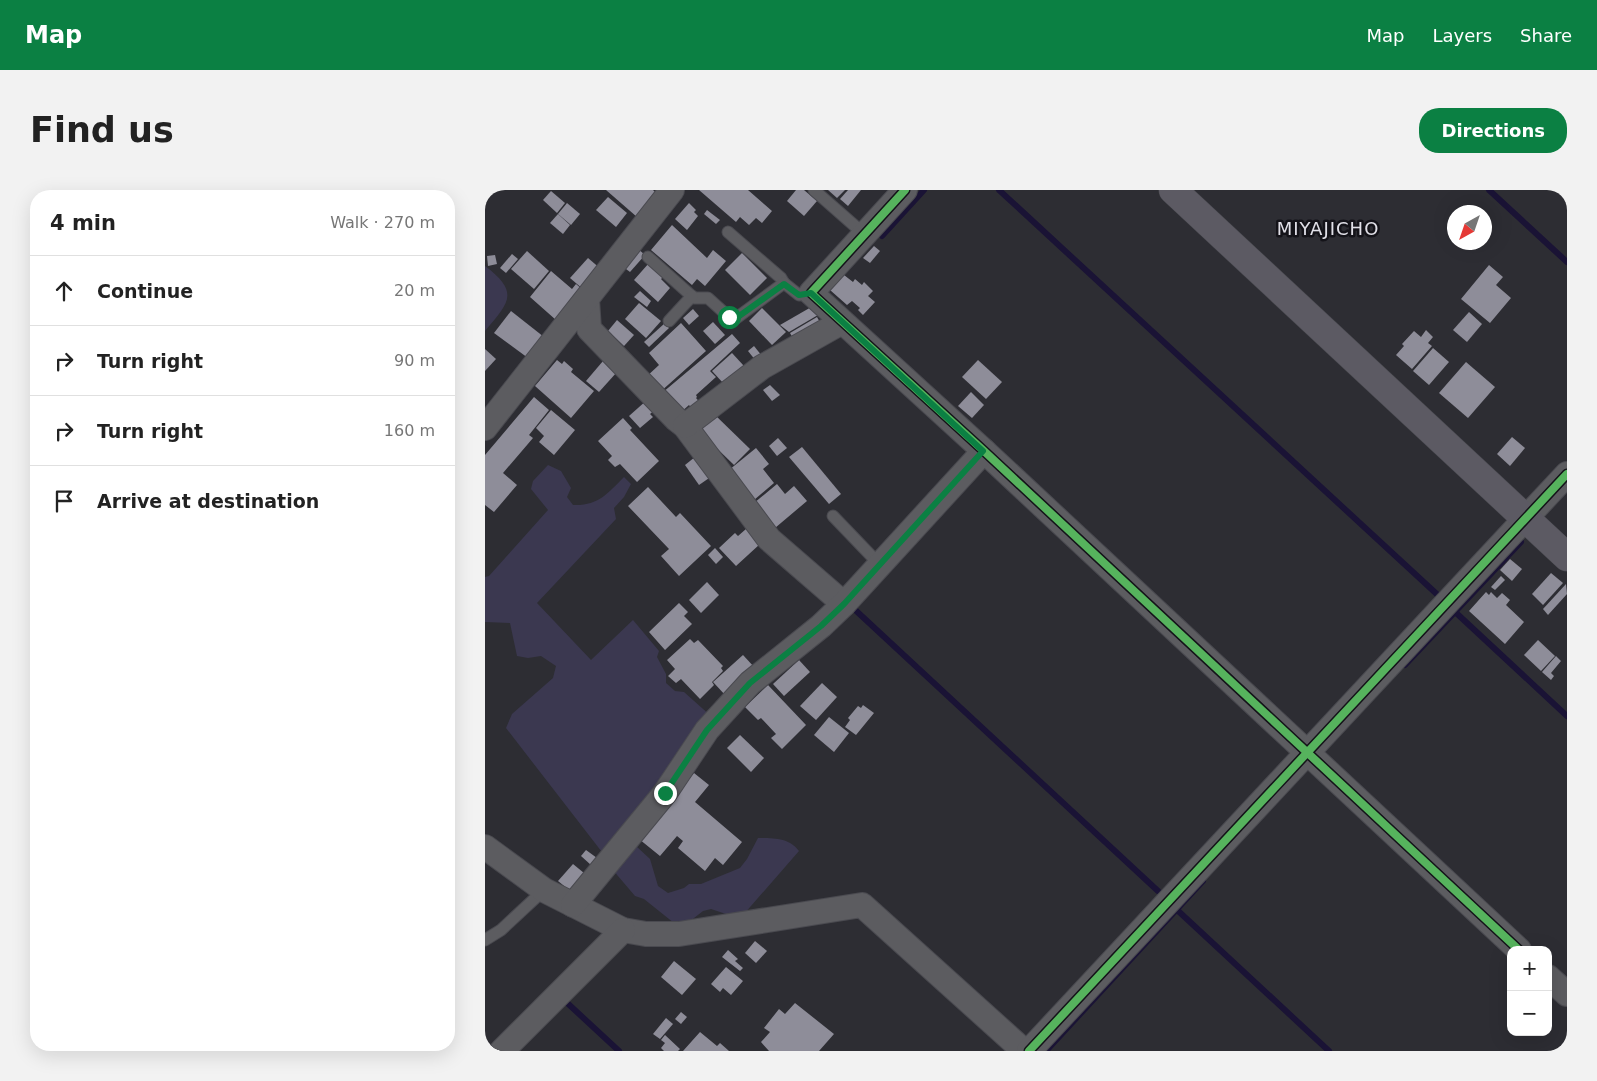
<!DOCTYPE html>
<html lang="en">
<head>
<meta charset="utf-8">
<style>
	:root { --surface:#fff; --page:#f2f2f2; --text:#222; --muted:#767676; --line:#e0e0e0; --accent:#0b8043 }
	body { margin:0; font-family:"DejaVu Sans",sans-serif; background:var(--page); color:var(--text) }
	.controls { position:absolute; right:15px; bottom:15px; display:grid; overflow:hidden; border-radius:10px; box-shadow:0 5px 20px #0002 }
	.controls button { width:45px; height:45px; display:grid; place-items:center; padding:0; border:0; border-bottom:1px solid var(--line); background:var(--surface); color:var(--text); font:25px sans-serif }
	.compass { position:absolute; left:962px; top:15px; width:45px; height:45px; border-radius:50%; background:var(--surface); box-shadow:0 5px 20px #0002; rotate:220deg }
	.stop { position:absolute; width:15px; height:15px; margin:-11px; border:4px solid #0b8043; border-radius:50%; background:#fff }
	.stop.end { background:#0b8043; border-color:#fff; box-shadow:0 1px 5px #0008 }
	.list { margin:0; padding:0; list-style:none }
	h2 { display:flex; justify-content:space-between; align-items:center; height:65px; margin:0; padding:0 20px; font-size:21px }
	h2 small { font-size:16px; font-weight:400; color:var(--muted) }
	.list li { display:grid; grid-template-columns:32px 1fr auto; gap:15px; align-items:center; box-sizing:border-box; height:70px; padding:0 20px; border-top:1px solid var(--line) }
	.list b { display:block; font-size:19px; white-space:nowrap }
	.list em { font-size:16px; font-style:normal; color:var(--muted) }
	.icon { flex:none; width:28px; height:28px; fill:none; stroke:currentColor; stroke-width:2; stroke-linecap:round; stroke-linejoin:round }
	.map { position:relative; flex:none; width:1082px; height:861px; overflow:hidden; border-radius:20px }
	header { display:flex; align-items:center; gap:30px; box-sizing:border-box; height:70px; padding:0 25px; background:var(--accent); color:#fff }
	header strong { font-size:24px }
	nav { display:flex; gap:28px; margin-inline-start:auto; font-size:18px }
	.intro { display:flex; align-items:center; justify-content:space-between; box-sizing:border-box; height:120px; padding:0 30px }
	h1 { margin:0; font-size:35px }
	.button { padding:12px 22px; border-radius:20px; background:var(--accent); color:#fff; font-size:18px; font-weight:700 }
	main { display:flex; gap:30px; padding:0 30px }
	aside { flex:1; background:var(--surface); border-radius:20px; box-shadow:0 5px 20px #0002 }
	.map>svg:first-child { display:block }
	.green { fill:#3b3850 }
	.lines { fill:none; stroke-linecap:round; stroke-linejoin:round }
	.stream { stroke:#1a1335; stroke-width:6 }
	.building { fill:#8e8d99 }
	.lane-casing { stroke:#4a4a50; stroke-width:13 }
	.street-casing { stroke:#4a4a50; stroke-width:26 }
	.secondary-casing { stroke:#4a4a50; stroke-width:29 }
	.lane { stroke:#5c5c60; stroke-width:11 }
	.street { stroke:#5c5c60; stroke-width:24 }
	.secondary { stroke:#5c5a63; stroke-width:28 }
	.cycleway-casing { stroke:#141319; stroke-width:11 }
	.cycleway { stroke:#56b35d; stroke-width:8 }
	.route { stroke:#0b8043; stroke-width:6 }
	.labels { text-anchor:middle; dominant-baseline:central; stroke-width:5; stroke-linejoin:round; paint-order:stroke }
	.quarter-label { font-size:18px; letter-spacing:1px; fill:#e1e0e8; stroke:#141319 }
</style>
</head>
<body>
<header>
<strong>Map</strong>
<nav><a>Map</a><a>Layers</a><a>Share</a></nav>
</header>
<div class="intro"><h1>Find us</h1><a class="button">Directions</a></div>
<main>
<aside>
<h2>4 min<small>Walk · 270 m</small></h2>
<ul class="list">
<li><svg class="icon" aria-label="ahead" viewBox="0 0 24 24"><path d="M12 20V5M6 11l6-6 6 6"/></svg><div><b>Continue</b></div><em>20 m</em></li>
<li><svg class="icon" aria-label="right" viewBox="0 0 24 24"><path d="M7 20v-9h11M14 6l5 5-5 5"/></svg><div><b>Turn right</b></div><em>90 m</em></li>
<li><svg class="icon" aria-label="right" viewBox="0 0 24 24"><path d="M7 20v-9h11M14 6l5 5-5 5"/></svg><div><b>Turn right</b></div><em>160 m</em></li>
<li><svg class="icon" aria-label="arrive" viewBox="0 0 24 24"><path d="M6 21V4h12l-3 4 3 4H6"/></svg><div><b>Arrive at destination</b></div></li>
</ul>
</aside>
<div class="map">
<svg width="1082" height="861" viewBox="0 0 1082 861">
	<rect width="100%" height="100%" fill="#2d2d33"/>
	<g class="green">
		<path d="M 0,76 C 36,103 23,113 0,141 Z"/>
		<path d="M 63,275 L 76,281 L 86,298 L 82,307 L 88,315 C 113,316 122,304 139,287 L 146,294 L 139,307 L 129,318 L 131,329 L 52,413 L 106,470 L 148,430 L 174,461 L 172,467 L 181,484 L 181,493 L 190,501 L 199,502 L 227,527 L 120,666 L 21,538 L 27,524 L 68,488 L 71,476 L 56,466 L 43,468 L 32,466 L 25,433 L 0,432 L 0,387 L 4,386 L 63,320 L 46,299 L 48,291 Z"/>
		<path d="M 273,648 C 289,648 305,648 314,661 L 259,724 L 244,725 L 226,719 L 218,721 L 200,735 L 189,733 L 159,709 L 150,706 L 127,679 L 151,656 L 165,669 L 173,696 L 183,703 L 199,698 L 204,694 L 216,694 L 255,678 L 262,669 Z"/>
	</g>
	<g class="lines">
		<g class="stream">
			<polyline points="514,0 955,407"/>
			<polyline points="1004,0 1082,72"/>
			<polyline points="397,46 439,0"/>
			<polyline points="367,417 673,701"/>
			<polyline points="968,420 1082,526"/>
			<polyline points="920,475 1036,352"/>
			<polyline points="690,718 844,861"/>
			<polyline points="79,810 134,861"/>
			<polyline points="561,861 718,691"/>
		</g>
	</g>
	<g class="building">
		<polygon points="121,0 168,0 172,4 152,27"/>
		<polygon points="214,0 263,0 287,21 277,33 271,28 264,35 255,27 251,32"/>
		<polygon points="311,0 319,0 332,11 319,26 302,11"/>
		<polygon points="343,0 360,0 352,8"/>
		<polygon points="363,0 376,0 363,16 355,9"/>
		<polygon points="66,1 80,13 72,23 58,10"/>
		<polygon points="123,7 142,23 131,37 111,20"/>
		<polygon points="82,13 95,24 86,35 73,24"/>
		<polygon points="204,13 211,20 209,22 213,26 202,40 190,29"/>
		<polygon points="222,20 235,30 231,34 219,24"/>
		<polygon points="73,24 85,35 78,44 65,33"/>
		<polygon points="187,35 222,68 228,60 241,71 220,96 212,89 207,95 166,60"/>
		<polygon points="389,56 395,61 385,73 378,68"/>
		<polygon points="152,58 160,65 145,82 137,76"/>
		<polygon points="42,61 64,81 49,99 26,79"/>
		<polygon points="257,63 282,88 265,105 240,80"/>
		<polygon points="27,64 33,69 21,83 15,78"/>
		<polygon points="10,65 12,74 3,76 2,66"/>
		<polygon points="103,68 117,80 99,100 85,88"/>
		<polygon points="164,73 179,86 176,89 185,98 173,112 149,90"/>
		<polygon points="1004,75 1018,87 1011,95 1026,108 1005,133 976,109"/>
		<polygon points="66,81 87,99 91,94 98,100 71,130 45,107"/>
		<polygon points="359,85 368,92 370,89 377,95 379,92 388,101 383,106 390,112 378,125 373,120 375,118 367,111 362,115 345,100"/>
		<polygon points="155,101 166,111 162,117 149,107"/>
		<polygon points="154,113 176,131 161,148 140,129"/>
		<polygon points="328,116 333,125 304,142 295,135"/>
		<polygon points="277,118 301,142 287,155 264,131"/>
		<polygon points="208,119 214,126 204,135 198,128"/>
		<polygon points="26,121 59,147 43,168 9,143"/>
		<polygon points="984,122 997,134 982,152 968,140"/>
		<polygon points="332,127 337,136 310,152 305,143"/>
		<polygon points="132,130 149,145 139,156 123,141"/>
		<polygon points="228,132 240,145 230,154 218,141"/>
		<polygon points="180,133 184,138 164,157 159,152"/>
		<polygon points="196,133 221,161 174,203 160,188 174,175 164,163"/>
		<polygon points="941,140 948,147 943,153 947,156 927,179 911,165 919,156 917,154 929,141 936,147"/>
		<polygon points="247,144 255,153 225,181 231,187 211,205 212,207 211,208 218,216 210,223 204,215 195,223 177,203"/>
		<polygon points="269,156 277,166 271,171 263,161"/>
		<polygon points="948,158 964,172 944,195 928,181"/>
		<polygon points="0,159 11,169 0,181"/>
		<polygon points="247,163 259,176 239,194 227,181"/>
		<polygon points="72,170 77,174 79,171 88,179 86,182 109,201 86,228 50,196"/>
		<polygon points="493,170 517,192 501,209 477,187"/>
		<polygon points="118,171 132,182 114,202 101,191"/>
		<polygon points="981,172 1010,197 983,228 954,203"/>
		<polygon points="285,195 295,205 287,211 278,200"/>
		<polygon points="486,202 499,215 487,228 473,216"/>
		<polygon points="49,207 64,220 44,245 48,248 18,283 32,295 9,322 0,315 0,265"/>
		<polygon points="162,210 171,219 165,224 168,227 155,238 144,226"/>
		<polygon points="66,220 90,240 69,265 54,252 59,246 51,238"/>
		<polygon points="229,224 265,259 249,275 213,240"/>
		<polygon points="138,228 147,238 145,240 174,271 152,292 135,274 130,277 123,270 127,266 113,251"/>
		<polygon points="1027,247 1040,258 1025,276 1012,264"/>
		<polygon points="293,248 302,258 292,266 284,256"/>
		<polygon points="317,257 356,304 344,314 304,267"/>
		<polygon points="271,258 284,274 278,279 289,293 269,310 244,280"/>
		<polygon points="215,263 230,284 214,295 200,275"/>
		<polygon points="292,294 300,304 309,296 322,311 290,338 269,313"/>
		<polygon points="163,297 191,327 195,323 226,356 194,386 176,366 184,359 143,316"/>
		<polygon points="261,339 275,354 251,376 234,358 250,343 253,346"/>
		<polygon points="230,358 238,367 231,374 223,365"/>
		<polygon points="1025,369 1037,379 1027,391 1015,380"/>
		<polygon points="1066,383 1078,393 1058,415 1047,404"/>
		<polygon points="1016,386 1020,390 1010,400 1006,397"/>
		<polygon points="222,392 234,405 216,423 204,410"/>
		<polygon points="1081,394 1082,404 1063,425 1058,419"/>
		<polygon points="1001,402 1004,405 1006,402 1012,408 1017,403 1025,410 1021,415 1039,432 1020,454 984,421"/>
		<polygon points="194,413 203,422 199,426 207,434 180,460 164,442"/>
		<polygon points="205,449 209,453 213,450 238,476 236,478 238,481 227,492 229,495 215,509 196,489 191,493 183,486 190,479 182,470"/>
		<polygon points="1053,450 1070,466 1056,481 1039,465"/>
		<polygon points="258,465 270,478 242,507 228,492"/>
		<polygon points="1071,466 1076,471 1066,483 1069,486 1066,490 1057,482"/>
		<polygon points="314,470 325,482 299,506 288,494"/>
		<polygon points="337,493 352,507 331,530 315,516"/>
		<polygon points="283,495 321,535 297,559 286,548 291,544 276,528 273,530 260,517"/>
		<polygon points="378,515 389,523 371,545 360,537 365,530 363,528 373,516 376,518"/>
		<polygon points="344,527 364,543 349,562 329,545"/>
		<polygon points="255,545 279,568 266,582 242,558"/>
		<polygon points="209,583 224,595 210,612 257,652 238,675 230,668 220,681 193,658 198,651 192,646 175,666 154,649"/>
		<polygon points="101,660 112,668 106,675 96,666"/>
		<polygon points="88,674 99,683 84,700 73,691"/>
		<polygon points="270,751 282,761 271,773 260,763"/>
		<polygon points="243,760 253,769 250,771 258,778 255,781 237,767"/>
		<polygon points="189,771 211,789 197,805 176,787"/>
		<polygon points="241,777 258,791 246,805 238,798 235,802 226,794"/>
		<polygon points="310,813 349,844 334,861 284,861 276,852 285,842 279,838 294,819 300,824"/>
		<polygon points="196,822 202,827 196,834 190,829"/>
		<polygon points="181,828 188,834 175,849 168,844"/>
		<polygon points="215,842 232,856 235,853 244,861 198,861"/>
		<polygon points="180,845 195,859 193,861 179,861 176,858 180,853 176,850"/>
	</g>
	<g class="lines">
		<defs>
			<g id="lane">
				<polyline points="329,0 379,44"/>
				<polyline points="243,42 296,88 299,93"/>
				<polyline points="163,67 209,108 223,108 244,127 250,129 299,93 314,105 326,103"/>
				<polyline points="184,131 207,106"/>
				<polyline points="348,326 395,375"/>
				<polyline points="0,750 16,740 59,700"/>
			</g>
			<g id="street">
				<polyline points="420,0 326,103 499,261 1034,760"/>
				<polyline points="102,109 104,139 191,229 200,236 284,349 359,414"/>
				<polyline points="200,236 277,177 357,132"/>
				<polyline points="0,238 187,0"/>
				<polyline points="0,657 59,700 138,740 161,744 194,744 377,715 539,861"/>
				<polyline points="88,715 180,603 222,540 265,493 336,436 359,414 499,261"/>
				<polyline points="1063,787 1082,804"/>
				<polyline points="17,861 138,740"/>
				<polyline points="544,861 1082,284"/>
			</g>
			<polyline id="secondary" points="688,0 1082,367"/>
		</defs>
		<use href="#lane" class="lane-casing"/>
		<use href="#street" class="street-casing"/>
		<use href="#secondary" class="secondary-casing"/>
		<use href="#lane" class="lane"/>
		<use href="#street" class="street"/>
		<use href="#secondary" class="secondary"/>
		<defs>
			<g id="cycleway">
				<polyline points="420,0 326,103 499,261 1034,760"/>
				<polyline points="544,861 1082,284"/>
			</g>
		</defs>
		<use href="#cycleway" class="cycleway-casing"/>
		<use href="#cycleway" class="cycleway"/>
	</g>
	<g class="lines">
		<polyline class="route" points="180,603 222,540 265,493 336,436 359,414 498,261 326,103 314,105 299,94 250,129 244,127"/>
	</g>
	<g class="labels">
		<g class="quarter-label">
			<text x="843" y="38">MIYAJICHO</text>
		</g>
	</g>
</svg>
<div class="controls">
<button>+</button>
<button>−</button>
</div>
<svg class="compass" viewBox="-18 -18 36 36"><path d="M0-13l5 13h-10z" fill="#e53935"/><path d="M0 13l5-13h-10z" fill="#767676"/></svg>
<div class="stop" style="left:244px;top:127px"></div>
<div class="stop end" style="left:180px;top:603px"></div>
</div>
</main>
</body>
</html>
